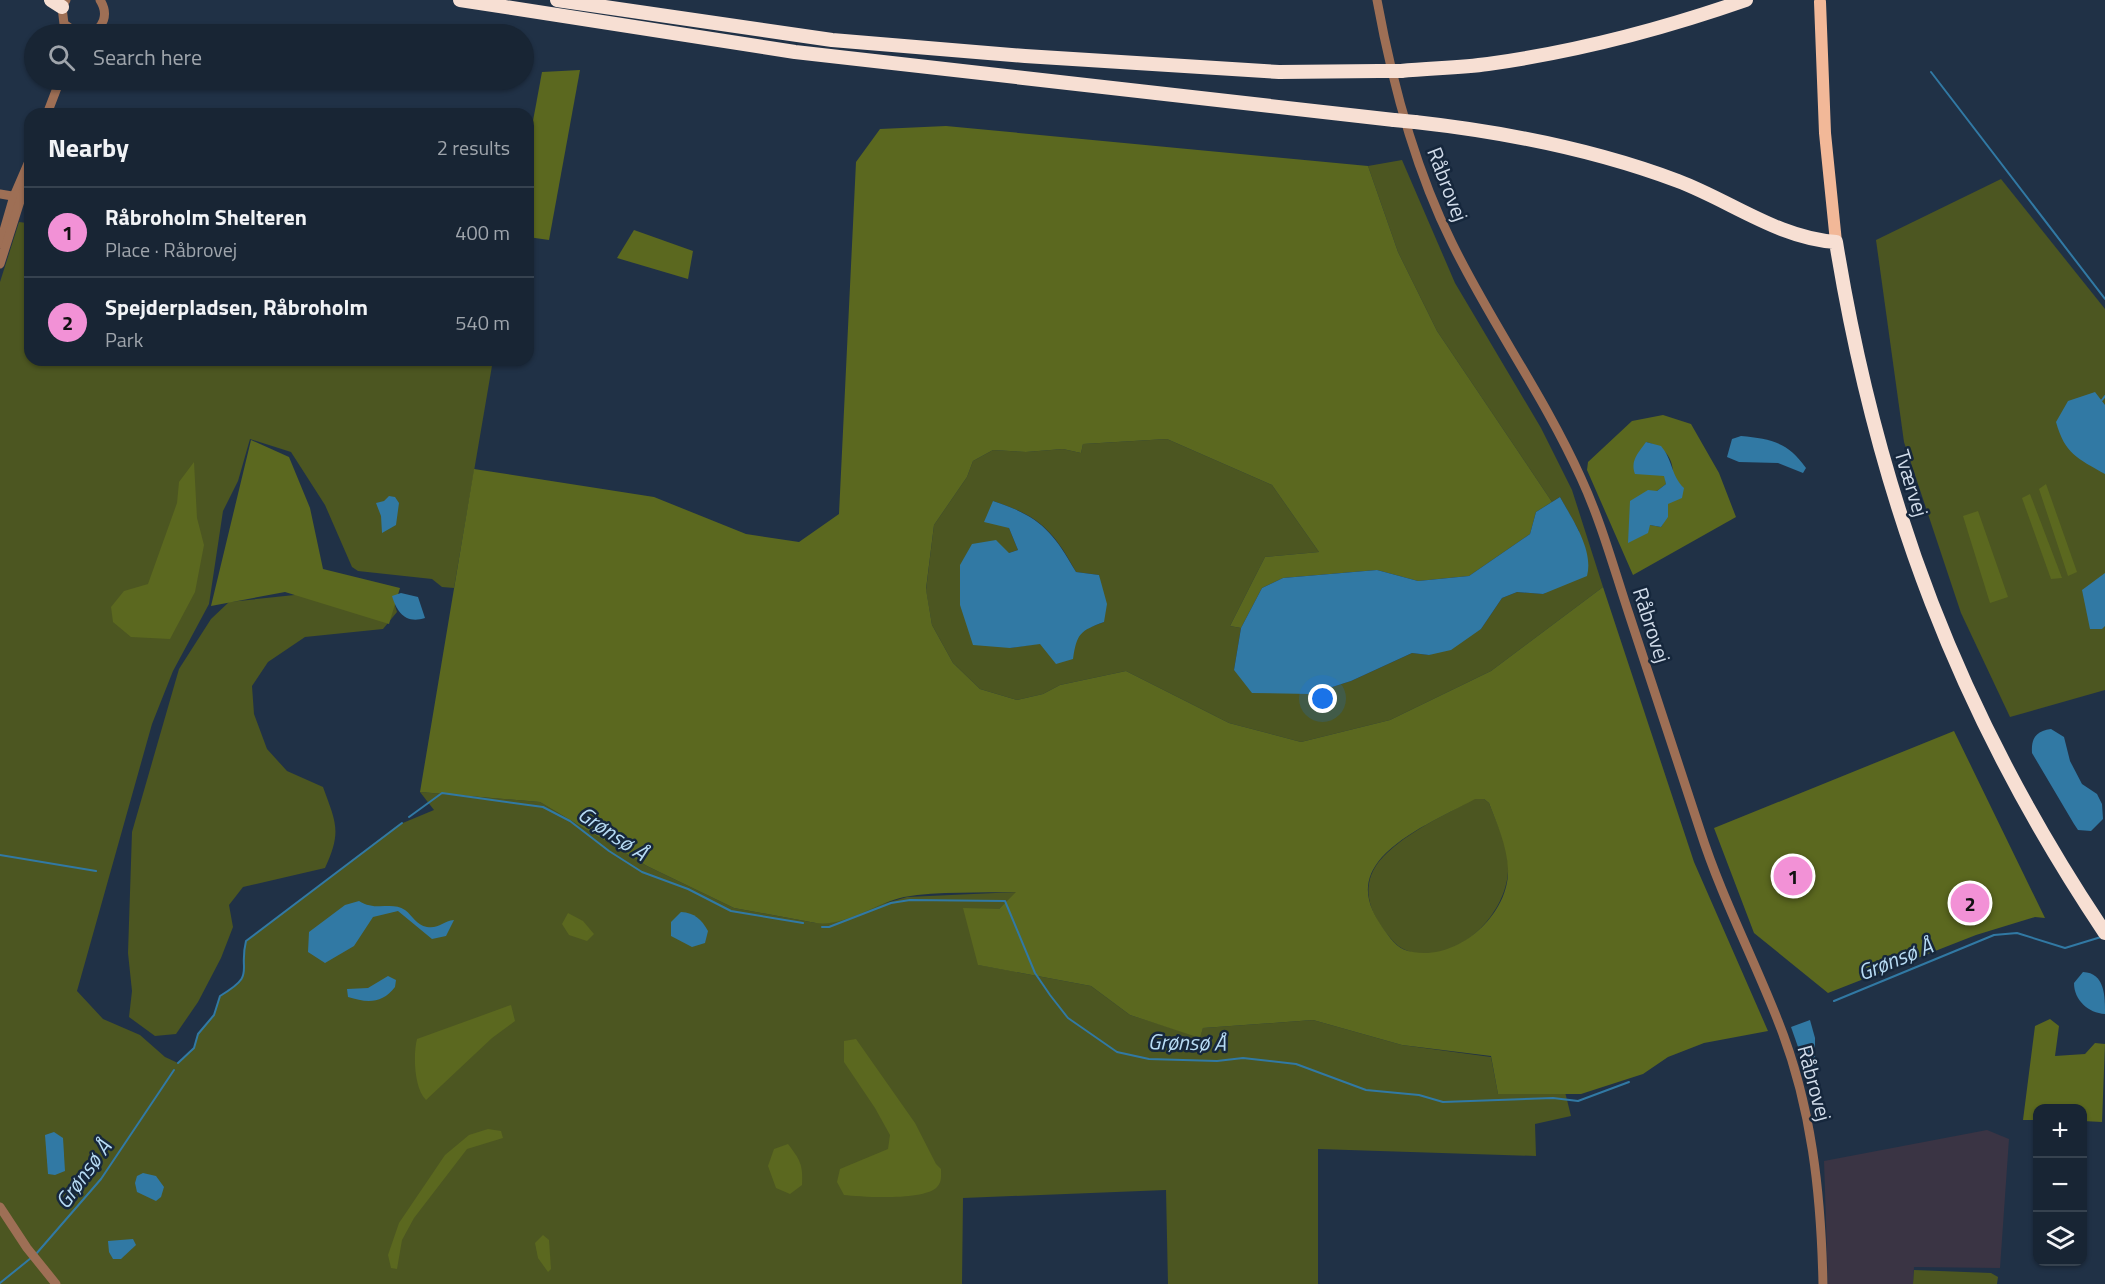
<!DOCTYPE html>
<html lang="en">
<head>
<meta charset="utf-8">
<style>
	:root { --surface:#182534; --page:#253140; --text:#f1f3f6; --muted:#9fa5ac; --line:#36424f; --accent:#f291d6 }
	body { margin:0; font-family:"Titillium Web",sans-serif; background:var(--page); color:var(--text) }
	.controls { position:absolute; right:18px; bottom:18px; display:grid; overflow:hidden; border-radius:12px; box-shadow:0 2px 4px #0004 }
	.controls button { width:54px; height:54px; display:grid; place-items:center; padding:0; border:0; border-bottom:2px solid var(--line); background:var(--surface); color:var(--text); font:30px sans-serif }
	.you { position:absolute; left:1323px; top:699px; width:21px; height:21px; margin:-15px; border:4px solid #fff; border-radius:50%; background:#1a73e8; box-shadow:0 0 0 9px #1a73e833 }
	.badge { display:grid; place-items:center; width:39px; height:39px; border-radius:50%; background:var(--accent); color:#111; font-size:20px; font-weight:700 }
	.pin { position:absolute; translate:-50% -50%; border:3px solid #fff; box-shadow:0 2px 6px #0006 }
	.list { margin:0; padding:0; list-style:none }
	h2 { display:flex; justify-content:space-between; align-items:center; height:78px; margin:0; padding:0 24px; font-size:26px }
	h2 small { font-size:20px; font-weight:400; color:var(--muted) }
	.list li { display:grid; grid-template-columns:39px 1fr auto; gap:18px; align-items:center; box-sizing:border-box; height:90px; padding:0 24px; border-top:2px solid var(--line) }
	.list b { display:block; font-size:22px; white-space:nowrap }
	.list p { margin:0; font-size:20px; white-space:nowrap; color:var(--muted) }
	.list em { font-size:20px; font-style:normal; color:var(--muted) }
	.icon { flex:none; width:33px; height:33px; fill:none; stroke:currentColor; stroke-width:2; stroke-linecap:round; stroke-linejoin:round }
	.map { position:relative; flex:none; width:2105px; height:1284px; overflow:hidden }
	.search { position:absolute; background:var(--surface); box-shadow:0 2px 4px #0004; left:24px; top:24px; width:510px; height:66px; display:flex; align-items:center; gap:15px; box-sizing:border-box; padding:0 21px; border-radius:33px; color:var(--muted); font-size:22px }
	.panel { position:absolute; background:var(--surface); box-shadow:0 2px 4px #0004; left:24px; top:108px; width:510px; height:258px; border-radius:18px }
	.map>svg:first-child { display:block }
	.commercial { fill:#3a3444 }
	.green { fill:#4c5621; fill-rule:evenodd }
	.forest { fill:#5b681f; fill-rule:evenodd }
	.water { fill:#3179a4 }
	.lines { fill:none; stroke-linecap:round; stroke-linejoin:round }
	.stream { stroke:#3179a4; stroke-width:2 }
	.minor { stroke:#9e6f55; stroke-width:9 }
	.major { stroke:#f2b898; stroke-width:12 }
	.highway { stroke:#f7dfd3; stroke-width:14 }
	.highway-bridge { stroke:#f7dfd3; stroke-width:14 }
	.labels { text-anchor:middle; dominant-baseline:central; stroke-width:5; stroke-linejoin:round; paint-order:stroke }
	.street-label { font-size:21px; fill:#d1dcea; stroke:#16273c }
	.water-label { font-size:22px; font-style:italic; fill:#b7dbf4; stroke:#16273c }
</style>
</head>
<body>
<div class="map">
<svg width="2105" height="1284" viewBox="0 0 2105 1284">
	<rect width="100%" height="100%" fill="#203146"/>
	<polygon class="commercial" points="1987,1130 2009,1139 2000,1268 1914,1267 1913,1284 1828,1284 1824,1161"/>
	<g class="green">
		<path d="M 1402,160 L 1455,283 L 1541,428 L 1572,490 L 1603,587 L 1491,671 L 1390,720 L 1301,742 L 1229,723 L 1126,671 L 1060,685 L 1043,694 L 1017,700 L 980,689 L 953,663 L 932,625 L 926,590 L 934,525 L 967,477 L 973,461 L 993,450 L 1026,452 L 1063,449 L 1081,453 L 1083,444 L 1167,439 L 1272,485 L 1319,552 L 1265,557 L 1230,626 L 1241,628 L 1234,670 L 1310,694 L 1351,681 L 1412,653 L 1429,655 L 1481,629 L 1502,598 L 1517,592 L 1544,594 L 1579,531 L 1560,497 L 1552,502 L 1437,331 L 1398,252 L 1368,166 ZM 993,501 C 1039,516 1053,530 1076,572 L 1099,575 L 1104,622 L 1085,629 L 1076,638 L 1010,648 L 1009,553 L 1018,550 L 1009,528 Z"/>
		<polygon points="2001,179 2105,309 2105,690 2010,717 1961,613 1904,442 1876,240"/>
		<path d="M 29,216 L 30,360 L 493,360 L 454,588 L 442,587 L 432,579 L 358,571 L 352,567 L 325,505 L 291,452 L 250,439 L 238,481 L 223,511 L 209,604 L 173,671 L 152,724 L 77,991 L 103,1019 L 140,1035 L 165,1057 L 178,1063 L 194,1048 L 198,1034 L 214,1015 L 220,996 C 257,974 238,973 246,941 L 398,825 L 434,810 L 420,792 L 540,802 L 647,866 L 734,908 L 816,923 L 907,897 L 1017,892 L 999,909 L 979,965 L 1091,986 L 1130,1015 L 1200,1037 L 1203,1028 L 1313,1020 L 1402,1045 L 1491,1057 L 1498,1094 L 1565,1092 L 1571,1116 L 1535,1124 L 1536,1156 L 1318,1149 L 1318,1284 L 1168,1284 L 1166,1190 L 963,1198 L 962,1284 L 0,1284 L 0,282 L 19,222 L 27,223 Z"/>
		<path d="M 323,592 L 391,592 L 397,612 L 383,629 L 305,637 L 268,662 L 252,686 L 254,714 L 267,749 L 287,771 L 323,787 C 336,823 342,831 325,868 L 243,887 L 229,905 L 233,927 L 221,958 L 198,1002 L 176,1034 L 155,1036 L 129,1017 L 132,991 L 128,953 L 132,832 L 179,669 L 211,619 L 229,602 Z"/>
		<path d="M 1475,798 L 1484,799 L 1489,803 C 1497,824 1510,849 1508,872 C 1505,916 1457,964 1411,952 C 1397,948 1392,940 1384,930 C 1366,906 1361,880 1383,857 C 1408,831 1444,816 1475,798 Z"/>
		<polygon points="1914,1270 1991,1273 1998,1277 1997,1284 1913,1284"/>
	</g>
	<g class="forest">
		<polygon points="580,70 549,240 528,237 528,148 542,72"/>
		<path d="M 946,126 L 1368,166 L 1398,252 L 1437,331 L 1552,502 L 1536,512 L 1530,534 L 1469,576 L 1418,581 L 1377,570 L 1283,578 L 1262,588 L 1241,628 L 1230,626 L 1265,557 L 1319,552 L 1272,485 L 1167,439 L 1083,444 L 1081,453 L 1063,449 L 1026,452 L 993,450 L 973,461 L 967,477 L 934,525 L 926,589 L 932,625 L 953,663 L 980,689 L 1017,700 L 1043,694 L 1060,685 L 1126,671 L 1229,723 L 1301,742 L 1390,720 L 1491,671 L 1603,587 L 1694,862 L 1768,1031 L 1704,1043 L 1668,1057 L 1643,1074 L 1581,1094 L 1498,1094 L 1491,1056 L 1402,1045 L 1313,1020 L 1203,1028 L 1200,1038 L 1130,1015 L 1091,986 L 978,965 L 963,908 L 999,909 L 1016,892 C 981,893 938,891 904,897 C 876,903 845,927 816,923 L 734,908 L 647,866 L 540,802 L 420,792 L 474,469 L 654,497 L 746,534 L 799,542 L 839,514 L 856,162 L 880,129 ZM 1475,799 L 1484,799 L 1489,803 C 1497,824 1507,846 1508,869 C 1510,914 1458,961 1413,952 C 1399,950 1393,942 1385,931 C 1367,906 1359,883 1382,857 C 1407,831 1444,816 1475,799 Z"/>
		<polygon points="634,230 693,251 688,279 617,258"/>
		<path d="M 1663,415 L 1691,424 L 1719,473 L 1736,517 L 1633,575 L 1587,470 L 1588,462 L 1632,421 ZM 1646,442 C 1677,450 1676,473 1669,500 C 1666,511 1668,517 1661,527 L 1650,525 L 1657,491 L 1666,484 L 1665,476 Z"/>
		<polygon points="251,440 289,457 310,508 323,569 400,588 389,624 285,592 211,606"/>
		<polygon points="194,462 197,518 204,545 195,592 170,639 131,637 113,622 111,607 124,591 148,584 177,503 179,482"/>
		<polygon points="2046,484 2077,572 2068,576 2039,489"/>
		<polygon points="2030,494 2062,578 2051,579 2022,498"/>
		<polygon points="1978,511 2008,597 1990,603 1963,516"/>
		<polygon points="1954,731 2045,918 2035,917 1976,935 1828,993 1754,933 1714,828"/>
		<polygon points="568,913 583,921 594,934 587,941 569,935 562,924"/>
		<path d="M 511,1005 L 515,1021 L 492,1038 L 426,1100 C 414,1088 413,1055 417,1039 Z"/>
		<polygon points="2050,1019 2059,1026 2055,1056 2085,1054 2095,1043 2105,1044 2102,1122 2083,1121 2082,1108 2038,1108 2037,1120 2023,1120 2035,1026"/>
		<path d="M 856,1039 L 915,1123 L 936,1164 L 941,1169 C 941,1176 942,1182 937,1187 C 924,1201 862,1197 844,1195 L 837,1182 L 840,1169 L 888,1149 L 890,1135 L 875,1108 L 844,1062 L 844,1041 Z"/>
		<polygon points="488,1129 501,1131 503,1138 467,1149 414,1218 402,1240 397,1269 391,1268 388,1255 399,1223 445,1155 469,1135"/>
		<path d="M 788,1144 C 800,1160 803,1164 802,1185 L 790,1194 L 776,1188 L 768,1166 L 774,1149 Z"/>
		<polygon points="543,1235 549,1240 551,1269 548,1272 538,1258 535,1243"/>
	</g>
	<g class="water">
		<path d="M 2095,392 L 2105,405 L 2105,474 C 2077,458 2065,454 2056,422 L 2068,401 Z"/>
		<path d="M 1741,436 C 1771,439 1788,442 1806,468 L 1803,473 L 1778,463 L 1739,462 L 1727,457 L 1732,439 Z"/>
		<path d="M 1646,442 L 1661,446 C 1673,460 1671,476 1684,488 L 1682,498 L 1668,504 L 1668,517 L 1661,527 L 1650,525 L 1648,533 L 1628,543 L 1630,501 L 1648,490 L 1657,491 L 1666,484 L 1664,476 L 1635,474 C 1630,461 1638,453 1646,442 Z"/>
		<polygon points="389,496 395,497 399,503 396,525 382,533 381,516 376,503 384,501"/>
		<path d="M 1560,497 C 1572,519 1594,550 1587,576 L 1543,594 L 1517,592 L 1502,598 L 1481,629 L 1451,650 L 1429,655 L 1412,653 L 1351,681 L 1310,694 L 1252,693 L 1234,670 L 1241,628 L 1262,588 L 1283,578 L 1377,570 L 1418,581 L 1469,576 L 1530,534 L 1536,512 Z"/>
		<path d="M 993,501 C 1039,516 1052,530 1076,572 L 1099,575 L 1107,604 L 1104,622 C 1080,631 1077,633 1073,659 L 1056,664 L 1040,644 L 1010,648 L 973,645 L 960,605 L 960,565 L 972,544 L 996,540 L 1009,553 L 1018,550 L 1009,528 L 984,522 Z"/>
		<polygon points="2105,573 2105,626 2102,629 2090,629 2082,590"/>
		<path d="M 401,593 L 418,597 L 425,618 C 406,624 397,613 392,596 Z"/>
		<path d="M 2051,729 L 2064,737 L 2070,761 L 2082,784 L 2097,794 L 2102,804 L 2103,819 L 2091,831 L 2078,830 L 2074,824 L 2032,753 C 2031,738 2036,731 2051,729 Z"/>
		<path d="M 359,901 C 376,912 392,901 405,910 C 413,916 416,925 427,927 C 439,929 443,921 454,920 L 446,936 L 432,939 L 398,911 L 373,917 L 354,946 L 325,963 L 308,952 L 309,932 L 345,905 Z"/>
		<path d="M 681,912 C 695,913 701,919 708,931 L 705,943 L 692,947 L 671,936 L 671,922 Z"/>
		<path d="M 2083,972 C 2105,973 2105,996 2105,1014 C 2088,1013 2074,1000 2074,983 Z"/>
		<path d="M 388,976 L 396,980 L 395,987 C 382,1004 367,1003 348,997 L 347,989 L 368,988 Z"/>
		<polygon points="1810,1020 1815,1038 1815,1077 1810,1081 1791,1027"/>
		<polygon points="54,1132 63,1138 65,1171 55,1175 48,1174 45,1135"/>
		<polygon points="143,1173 156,1176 164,1187 161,1197 156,1201 137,1192 135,1183 137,1176"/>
		<polygon points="133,1239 136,1245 121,1259 113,1259 109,1252 108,1241"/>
	</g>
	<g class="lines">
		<g class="stream">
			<polyline points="1931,72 2105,299"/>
			<polyline points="2102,400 2105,396"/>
			<polyline points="409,817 442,793 543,807 570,821 609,851 642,872 688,889 731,911 803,923"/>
			<polyline points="0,855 96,871"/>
			<polyline points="822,927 829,927 891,903 910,900 1005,901 1035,973 1050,995 1068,1018 1117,1052 1149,1059 1217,1061 1243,1058 1296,1064 1366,1090 1419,1095 1443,1102 1553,1098 1578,1101 1629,1082"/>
			<polyline points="1834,1001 1994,935 2017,933 2065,948 2101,937"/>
			<path d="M 178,1063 L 194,1048 L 198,1034 L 214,1015 L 220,996 C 257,974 238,973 246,941 L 402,823"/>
			<polyline points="36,1254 101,1179 174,1070"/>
			<polyline points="0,1283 31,1258"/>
		</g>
		<g class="minor">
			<polyline points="66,0 62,7 64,24 78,34"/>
			<path d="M 1377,0 C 1392,82 1414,167 1452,243 C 1491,323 1544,396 1581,478 C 1601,521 1614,569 1629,614 C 1653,686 1676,758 1700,830 C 1721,896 1753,957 1778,1021 C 1812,1106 1821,1194 1823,1284"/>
			<path d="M 88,34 C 104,29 109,14 100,0"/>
			<polyline points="47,114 60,80"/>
			<polyline points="0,194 18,197"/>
			<polyline points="0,244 14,196 30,159"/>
			<polyline points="0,264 30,170"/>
			<polyline points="0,1207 27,1248 56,1284"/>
		</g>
		<polyline class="major" points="1820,2 1825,133 1836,242"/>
		<g class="highway">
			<polyline points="51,0 62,7"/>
			<polyline points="460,0 795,52 1394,120"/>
			<polyline points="557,0 832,40 1025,56 1279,72 1379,71"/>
			<path d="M 1401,71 C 1430,68 1459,68 1488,64 C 1575,52 1663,29 1746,0"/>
			<path d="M 1415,122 C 1505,132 1593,149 1678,181 C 1731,201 1778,238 1836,242 C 1878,500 1959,715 2105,933"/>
		</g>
		<g class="highway-bridge">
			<polyline points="1379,71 1401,71"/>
			<polyline points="1394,120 1415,122"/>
		</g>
	</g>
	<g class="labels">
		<g class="street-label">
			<text transform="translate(1448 184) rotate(69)">Råbrovej</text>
			<text transform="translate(1912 483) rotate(73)">Tværvej</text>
			<text transform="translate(1652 625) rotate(72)">Råbrovej</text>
			<text transform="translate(1815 1083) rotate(75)">Råbrovej</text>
		</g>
		<g class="water-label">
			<text transform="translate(613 833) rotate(34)">Grønsø Å</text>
			<text transform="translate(1895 959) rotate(-22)">Grønsø Å</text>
			<text transform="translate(1187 1042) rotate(1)">Grønsø Å</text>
			<text transform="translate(83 1174) rotate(-54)">Grønsø Å</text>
		</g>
	</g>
</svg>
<div class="controls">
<button>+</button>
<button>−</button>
<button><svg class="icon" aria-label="layers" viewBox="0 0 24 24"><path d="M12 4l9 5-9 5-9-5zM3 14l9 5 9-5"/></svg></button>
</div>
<div class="you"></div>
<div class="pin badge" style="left:1793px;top:876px">1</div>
<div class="pin badge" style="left:1970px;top:903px">2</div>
<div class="search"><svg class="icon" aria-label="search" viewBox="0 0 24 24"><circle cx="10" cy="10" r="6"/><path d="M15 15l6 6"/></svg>Search here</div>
<section class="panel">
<h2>Nearby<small>2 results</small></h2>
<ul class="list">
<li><span class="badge">1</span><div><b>Råbroholm Shelteren</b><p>Place · Råbrovej</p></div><em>400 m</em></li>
<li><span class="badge">2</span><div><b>Spejderpladsen, Råbroholm</b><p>Park</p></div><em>540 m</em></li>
</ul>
</section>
</div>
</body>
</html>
